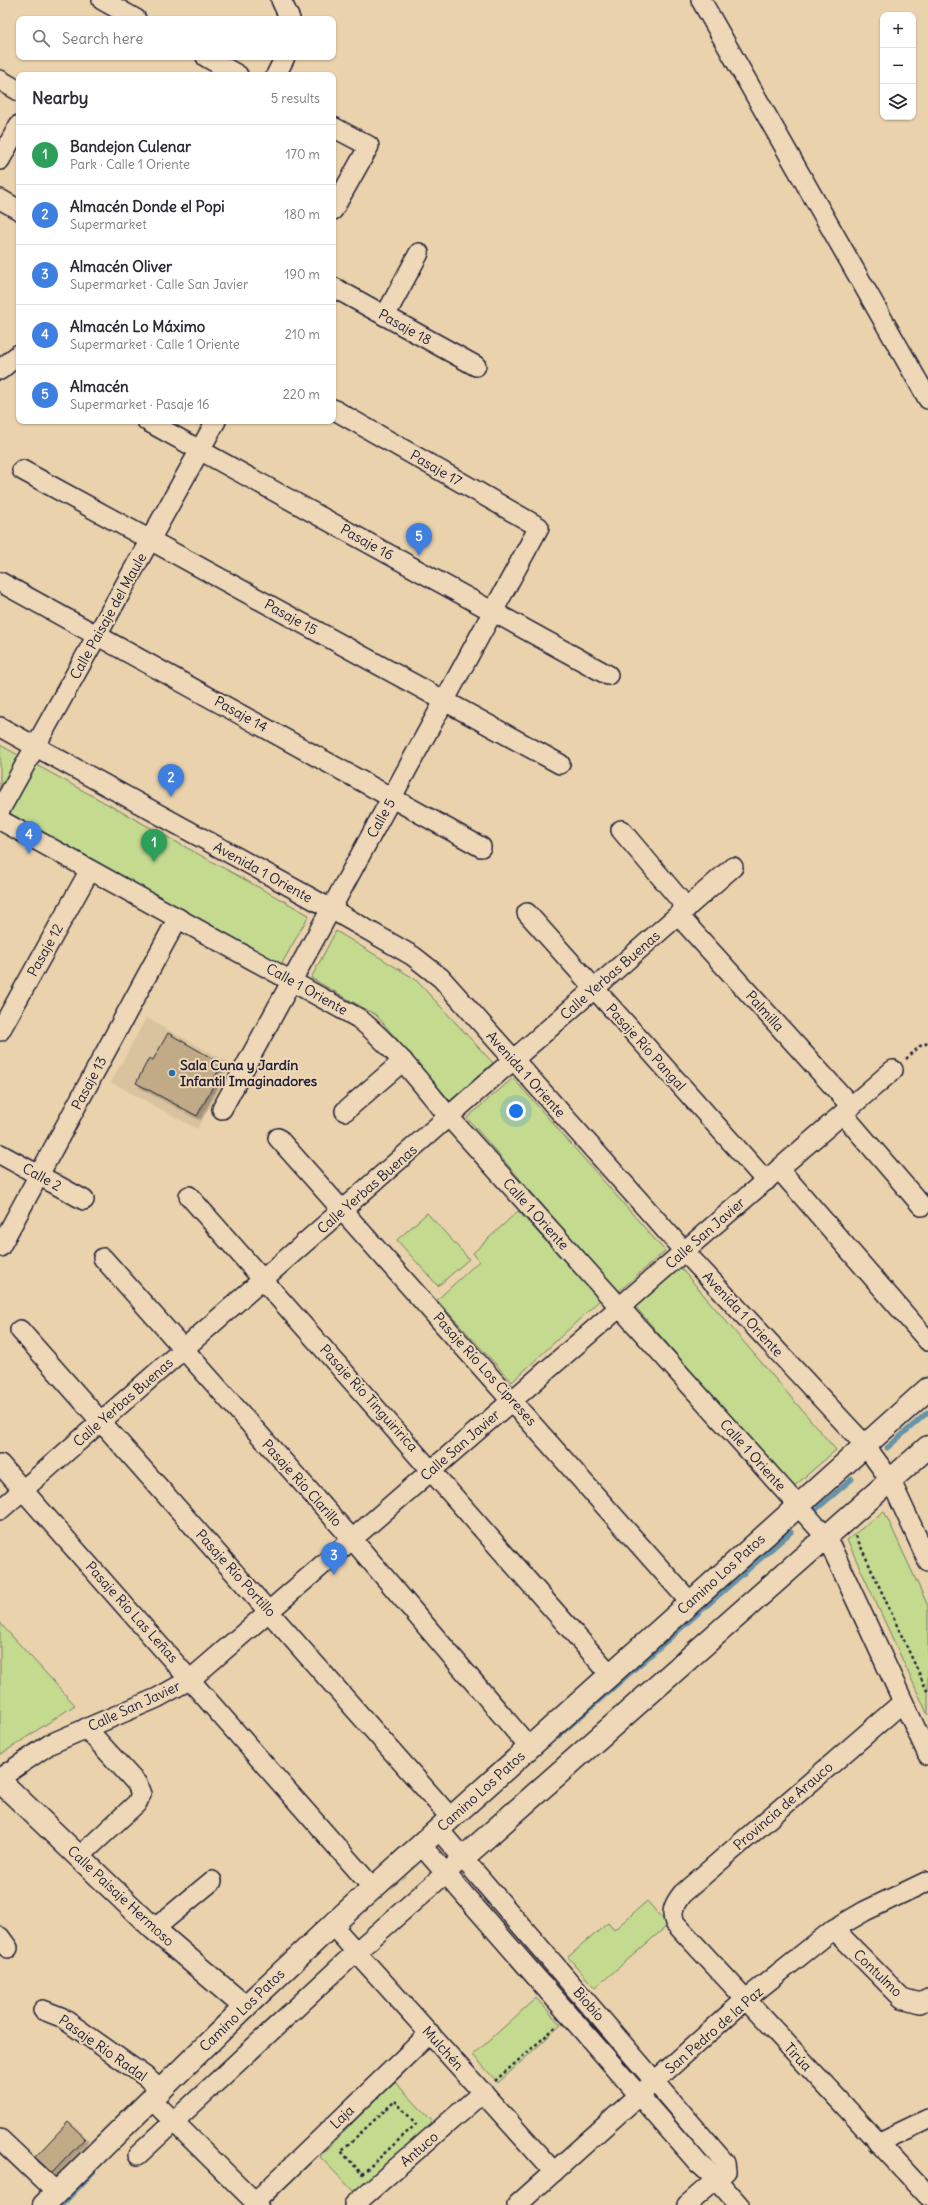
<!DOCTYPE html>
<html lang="en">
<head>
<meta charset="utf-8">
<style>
	:root { --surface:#fff; --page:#f7f7f7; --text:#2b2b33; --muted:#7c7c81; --line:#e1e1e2; --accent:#1f6fb2 }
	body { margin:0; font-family:Delius,sans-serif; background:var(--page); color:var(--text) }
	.controls { position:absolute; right:12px; top:12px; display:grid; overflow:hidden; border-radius:8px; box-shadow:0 1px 3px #0004 }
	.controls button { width:36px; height:36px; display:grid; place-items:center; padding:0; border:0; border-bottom:1px solid var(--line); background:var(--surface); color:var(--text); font:20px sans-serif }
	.you { position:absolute; left:516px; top:1111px; width:14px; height:14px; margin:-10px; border:3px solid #fff; border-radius:50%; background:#1a73e8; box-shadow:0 0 0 6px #1a73e833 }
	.badge { display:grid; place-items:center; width:26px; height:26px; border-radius:50%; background:var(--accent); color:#fff; font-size:13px; font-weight:700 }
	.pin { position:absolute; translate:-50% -33px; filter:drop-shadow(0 1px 2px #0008) }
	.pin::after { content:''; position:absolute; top:21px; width:14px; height:12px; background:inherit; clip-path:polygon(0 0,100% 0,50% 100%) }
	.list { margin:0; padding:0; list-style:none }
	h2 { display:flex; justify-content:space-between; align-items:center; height:52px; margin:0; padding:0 16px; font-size:17px }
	h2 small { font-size:13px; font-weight:400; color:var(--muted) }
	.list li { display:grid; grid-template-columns:26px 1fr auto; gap:12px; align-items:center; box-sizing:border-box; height:60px; padding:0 16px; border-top:1px solid var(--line) }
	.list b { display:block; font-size:15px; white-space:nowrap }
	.list p { margin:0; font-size:13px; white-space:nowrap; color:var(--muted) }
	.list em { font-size:13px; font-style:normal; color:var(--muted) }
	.icon { flex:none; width:22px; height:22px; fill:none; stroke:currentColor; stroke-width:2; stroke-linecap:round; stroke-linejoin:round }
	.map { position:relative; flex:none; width:928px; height:2205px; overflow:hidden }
	.search { position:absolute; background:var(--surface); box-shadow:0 1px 3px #0004; left:16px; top:16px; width:320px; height:44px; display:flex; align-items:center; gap:10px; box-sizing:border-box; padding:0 14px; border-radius:8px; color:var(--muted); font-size:15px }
	.panel { position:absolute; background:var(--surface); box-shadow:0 1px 3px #0004; left:16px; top:72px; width:320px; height:352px; border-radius:8px }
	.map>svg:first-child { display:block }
	.built { fill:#d9c39f }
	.green { fill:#c3da8f; stroke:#727e65 }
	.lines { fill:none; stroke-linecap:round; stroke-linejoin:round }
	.stream { stroke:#6593a8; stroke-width:5 }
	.building { fill:#c0ab86; stroke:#22223b; filter:url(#shadow) }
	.minor-casing { stroke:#22223b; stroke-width:22 }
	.tertiary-casing { stroke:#22223b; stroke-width:25 }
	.path { stroke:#22223b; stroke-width:2.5; stroke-dasharray:3 3; stroke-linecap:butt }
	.minor { stroke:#efd8b7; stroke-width:19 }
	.tertiary { stroke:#efd8b7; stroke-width:22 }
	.poi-dot { fill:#1f6fb2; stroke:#efd8b7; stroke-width:1.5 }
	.labels { text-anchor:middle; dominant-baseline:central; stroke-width:4; stroke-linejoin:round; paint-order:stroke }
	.street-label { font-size:14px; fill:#22223b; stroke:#efd8b7 }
	.poi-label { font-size:14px; font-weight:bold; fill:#22223b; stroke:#efd8b7; text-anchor:start }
</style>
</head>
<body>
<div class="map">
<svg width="928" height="2205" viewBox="0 0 928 2205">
	<defs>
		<filter id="shadow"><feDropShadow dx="3.5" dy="3.5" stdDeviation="1" flood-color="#0004"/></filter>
	</defs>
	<rect width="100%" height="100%" fill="#ead2ac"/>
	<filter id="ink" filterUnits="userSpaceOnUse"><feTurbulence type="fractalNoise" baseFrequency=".025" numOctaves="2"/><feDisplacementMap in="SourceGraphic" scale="8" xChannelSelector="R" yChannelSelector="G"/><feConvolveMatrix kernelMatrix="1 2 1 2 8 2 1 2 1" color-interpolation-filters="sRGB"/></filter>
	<g filter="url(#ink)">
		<polygon class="built" points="146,1018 232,1064 197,1129 111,1082"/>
		<g class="green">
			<polygon points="0,745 309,915 281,965 0,810"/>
			<polygon points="336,931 415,979 493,1063 450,1101 376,1015 311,978"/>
			<polygon points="513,1078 665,1251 618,1292 467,1118"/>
			<polygon points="518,1211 600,1300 512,1382 437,1300 479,1261 473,1253"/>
			<polygon points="427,1213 469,1259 438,1286 397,1240"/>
			<polygon points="679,1266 836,1450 792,1488 634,1305"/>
			<polygon points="884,1511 928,1606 928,1715 847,1540"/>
			<polygon points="0,1623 75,1705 0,1755"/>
			<polygon points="647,1901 668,1925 595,1988 568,1957 608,1923 614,1930"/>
			<polygon points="536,1998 561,2025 498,2083 473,2055"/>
			<polygon points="393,2080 437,2126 357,2195 320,2157"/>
		</g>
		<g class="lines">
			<g class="stream">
				<polyline points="887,1448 928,1412"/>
				<polyline points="812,1513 852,1479"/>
				<polyline points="556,1738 791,1532"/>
				<polyline points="62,2205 96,2169"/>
			</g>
		</g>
		<g class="building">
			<polygon points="168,1033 222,1064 215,1077 217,1079 197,1116 136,1083 149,1058 153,1060"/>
			<polygon points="68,2122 85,2138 52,2173 35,2157"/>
		</g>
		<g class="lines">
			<defs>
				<g id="minor">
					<polyline points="102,0 136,19"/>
					<polyline points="281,0 290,19"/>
					<polyline points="701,0 928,399"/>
					<polyline points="206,57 238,75"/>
					<polyline points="276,75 285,57"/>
					<polyline points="0,80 19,91"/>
					<polyline points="333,127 369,146 333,210"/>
					<polyline points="0,160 19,125"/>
					<polyline points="0,199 19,210"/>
					<polyline points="333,287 476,366"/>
					<polyline points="385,316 419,253"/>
					<polyline points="0,370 19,354"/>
					<polyline points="147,421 608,675"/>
					<polyline points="22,470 560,764"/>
					<polyline points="0,582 481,847"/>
					<polyline points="0,727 331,909 413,956 441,978 684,1251 865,1445 891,1481 928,1561"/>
					<polyline points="0,810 216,421"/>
					<path d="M 0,820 L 358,1018 C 393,1046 420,1082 449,1117 L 827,1538 L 928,1755"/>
					<polyline points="621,830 687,908"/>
					<polyline points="527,913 766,1181"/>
					<polyline points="678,915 851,1106"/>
					<polyline points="0,1031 90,870"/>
					<polyline points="222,1109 539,527 333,409"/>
					<polyline points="345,1111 403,1061"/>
					<polyline points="843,1114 922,1206"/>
					<polyline points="278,1138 690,1602"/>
					<polyline points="0,1154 84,1200"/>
					<polyline points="779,1169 928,1341"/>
					<polyline points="189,1196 610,1674"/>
					<polyline points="0,1247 178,918"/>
					<polyline points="103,1258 352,1539 529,1747"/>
					<polyline points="20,1330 451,1818"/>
					<polyline points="0,1464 373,1888"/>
					<polyline points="0,1510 733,867"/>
					<path d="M 903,1702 L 682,1894 C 675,1903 670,1911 675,1923 L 928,2196"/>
					<polyline points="0,1778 50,1744 157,1698 191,1679 893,1070"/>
					<polyline points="438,1829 725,2163 726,2171 687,2205"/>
					<polyline points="421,1845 698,2163 716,2179 739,2205"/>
					<polyline points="79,1857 137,1803 141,1794 137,1784 86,1728"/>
					<polyline points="332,1925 554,2172"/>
					<polyline points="154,1929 212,1881"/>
					<polyline points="834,1929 902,1998 920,2003 928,1999"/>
					<polyline points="0,1937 8,1948"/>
					<polyline points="43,2010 61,2017 146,2077 160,2090"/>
					<polyline points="151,2099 258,2205"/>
					<polyline points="0,2139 56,2192"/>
					<polyline points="878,2143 928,2119"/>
					<polyline points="138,2155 356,1952 456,1864"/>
					<polyline points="255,2202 430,2033"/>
					<polyline points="354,2205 483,2092"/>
					<polyline points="517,2205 745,2000 834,1929 865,1911 928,1881"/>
				</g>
				<g id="tertiary">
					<polyline points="0,1781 154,1929 245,2007"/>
					<polyline points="463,1858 928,1447"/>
					<polyline points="44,2205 245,2007 332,1925 928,1389"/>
				</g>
			</defs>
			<use href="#minor" class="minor-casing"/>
			<use href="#tertiary" class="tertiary-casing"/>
			<g class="path">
				<polyline points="906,1059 920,1046 928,1043"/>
				<polyline points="856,1536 928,1693"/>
				<polyline points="495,2081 557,2026"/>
				<polygon points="395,2101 416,2124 362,2174 341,2151"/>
			</g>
			<use href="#minor" class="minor"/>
			<use href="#tertiary" class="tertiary"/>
		</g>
	</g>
	<circle class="poi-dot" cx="172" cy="1073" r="4"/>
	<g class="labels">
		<g class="street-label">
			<text transform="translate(405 327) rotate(29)">Pasaje 18</text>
			<text transform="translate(436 468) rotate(30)">Pasaje 17</text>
			<text transform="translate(367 542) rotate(29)">Pasaje 16</text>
			<text transform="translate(108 616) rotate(-61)">Calle Paisaje del Maule</text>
			<text transform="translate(291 617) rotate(29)">Pasaje 15</text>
			<text transform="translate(241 714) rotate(29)">Pasaje 14</text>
			<text transform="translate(381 818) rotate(-61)">Calle 5</text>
			<text transform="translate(263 872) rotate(29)">Avenida 1 Oriente</text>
			<text transform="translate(45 950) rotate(-61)">Pasaje 12</text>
			<text transform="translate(610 975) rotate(-41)">Calle Yerbas Buenas</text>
			<text transform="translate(307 989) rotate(29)">Calle 1 Oriente</text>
			<text transform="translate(765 1011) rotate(48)">Palmilla</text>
			<text transform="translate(646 1047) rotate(48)">Pasaje Río Pangal</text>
			<text transform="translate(526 1074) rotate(48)">Avenida 1 Oriente</text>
			<text transform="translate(89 1083) rotate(-62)">Pasaje 13</text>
			<text transform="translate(42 1177) rotate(29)">Calle 2</text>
			<text transform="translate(367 1189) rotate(-41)">Calle Yerbas Buenas</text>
			<text transform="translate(536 1214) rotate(48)">Calle 1 Oriente</text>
			<text transform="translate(705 1233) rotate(-41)">Calle San Javier</text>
			<text transform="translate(743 1314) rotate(47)">Avenida 1 Oriente</text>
			<text transform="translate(485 1369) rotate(48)">Pasaje Río Los Cipreses</text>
			<text transform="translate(369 1398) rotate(48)">Pasaje Río Tinguiririca</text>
			<text transform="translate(123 1402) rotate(-41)">Calle Yerbas Buenas</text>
			<text transform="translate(460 1445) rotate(-41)">Calle San Javier</text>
			<text transform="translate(753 1455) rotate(48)">Calle 1 Oriente</text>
			<text transform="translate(302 1483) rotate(48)">Pasaje Río Clarillo</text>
			<text transform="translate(236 1573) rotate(48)">Pasaje Río Portillo</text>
			<text transform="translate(721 1574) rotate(-42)">Camino Los Patos</text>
			<text transform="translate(132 1612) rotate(48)">Pasaje Río Las Leñas</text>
			<text transform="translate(134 1706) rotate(-25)">Calle San Javier</text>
			<text transform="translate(481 1791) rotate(-42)">Camino Los Patos</text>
			<text transform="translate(783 1806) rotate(-41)">Provincia de Arauco</text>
			<text transform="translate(121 1896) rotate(43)">Calle Paisaje Hermoso</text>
			<text transform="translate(878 1973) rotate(44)">Contulmo</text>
			<text transform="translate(589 2004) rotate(49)">Biobío</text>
			<text transform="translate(242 2010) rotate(-44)">Camino Los Patos</text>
			<text transform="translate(714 2030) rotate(-41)">San Pedro de la Paz</text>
			<text transform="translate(103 2048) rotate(35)">Pasaje Río Radal</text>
			<text transform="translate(443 2048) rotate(48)">Mulchén</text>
			<text transform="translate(798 2057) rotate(47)">Tirúa</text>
			<text transform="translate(342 2117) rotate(-44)">Laja</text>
			<text transform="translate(419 2149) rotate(-41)">Antuco</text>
		</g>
		<g class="poi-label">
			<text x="180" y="1065">Sala Cuna y Jardín<tspan x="180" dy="16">Infantil Imaginadores</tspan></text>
		</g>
	</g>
</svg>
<div class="controls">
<button>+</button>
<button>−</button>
<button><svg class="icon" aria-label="layers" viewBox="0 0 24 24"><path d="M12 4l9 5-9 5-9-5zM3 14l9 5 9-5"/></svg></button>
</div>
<div class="you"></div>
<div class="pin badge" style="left:154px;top:862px;background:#2e9e5b">1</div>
<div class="pin badge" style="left:171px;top:797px;background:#3f7fe0">2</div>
<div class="pin badge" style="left:334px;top:1575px;background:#3f7fe0">3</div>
<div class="pin badge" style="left:29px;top:854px;background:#3f7fe0">4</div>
<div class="pin badge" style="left:419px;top:556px;background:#3f7fe0">5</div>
<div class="search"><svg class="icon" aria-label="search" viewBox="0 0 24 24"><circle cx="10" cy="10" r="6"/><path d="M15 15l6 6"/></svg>Search here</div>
<section class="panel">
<h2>Nearby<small>5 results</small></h2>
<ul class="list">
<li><span class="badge" style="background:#2e9e5b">1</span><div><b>Bandejon Culenar</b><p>Park · Calle 1 Oriente</p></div><em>170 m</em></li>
<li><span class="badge" style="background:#3f7fe0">2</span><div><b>Almacén Donde el Popi</b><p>Supermarket</p></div><em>180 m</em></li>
<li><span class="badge" style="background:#3f7fe0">3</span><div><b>Almacén Oliver</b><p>Supermarket · Calle San Javier</p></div><em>190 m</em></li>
<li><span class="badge" style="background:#3f7fe0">4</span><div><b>Almacén Lo Máximo</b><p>Supermarket · Calle 1 Oriente</p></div><em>210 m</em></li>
<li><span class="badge" style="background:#3f7fe0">5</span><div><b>Almacén</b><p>Supermarket · Pasaje 16</p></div><em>220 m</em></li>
</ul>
</section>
</div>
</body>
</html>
